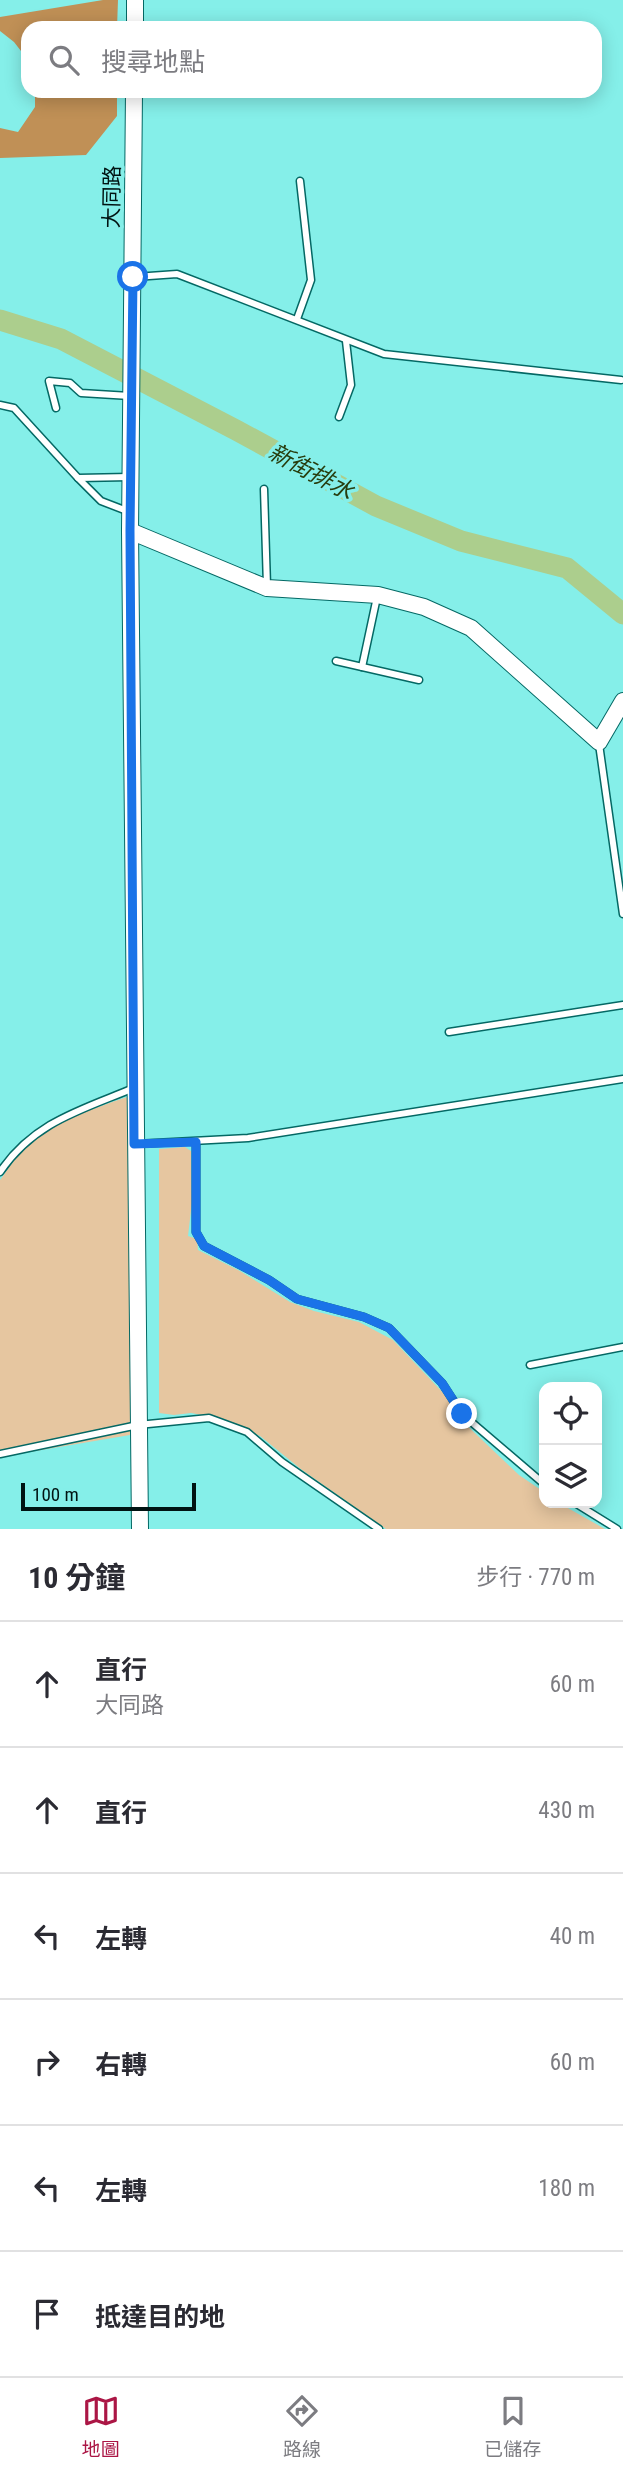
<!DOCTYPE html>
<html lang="zh-TW">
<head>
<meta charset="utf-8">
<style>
	:root { --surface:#fff; --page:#f2f2f3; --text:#2b2b33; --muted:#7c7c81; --line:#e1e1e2; --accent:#ab1645 }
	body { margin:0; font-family:"Roboto Condensed","Noto Sans TC",sans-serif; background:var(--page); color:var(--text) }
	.controls { position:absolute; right:21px; bottom:21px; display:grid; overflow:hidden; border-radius:14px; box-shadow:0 4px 18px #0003 }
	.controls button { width:63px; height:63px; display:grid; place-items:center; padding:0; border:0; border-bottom:2px solid var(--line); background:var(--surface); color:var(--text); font:35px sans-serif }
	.scale { position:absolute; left:21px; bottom:18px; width:175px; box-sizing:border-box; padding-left:7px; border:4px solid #001312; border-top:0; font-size:19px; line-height:24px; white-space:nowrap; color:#001312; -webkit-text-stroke:5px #85efe9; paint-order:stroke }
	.stop { position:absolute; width:21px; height:21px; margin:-16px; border:5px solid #1a73e8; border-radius:50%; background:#fff }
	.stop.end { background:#1a73e8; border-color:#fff; box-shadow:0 2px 7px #0008 }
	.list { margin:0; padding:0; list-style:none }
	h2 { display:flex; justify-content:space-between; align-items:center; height:91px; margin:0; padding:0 28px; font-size:30px }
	h2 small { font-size:23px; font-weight:400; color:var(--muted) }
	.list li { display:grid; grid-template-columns:46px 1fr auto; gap:21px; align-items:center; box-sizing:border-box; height:126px; padding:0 28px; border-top:2px solid var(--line) }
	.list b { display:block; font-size:26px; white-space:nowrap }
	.list p { margin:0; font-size:23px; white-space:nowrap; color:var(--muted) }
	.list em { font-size:23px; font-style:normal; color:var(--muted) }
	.icon { flex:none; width:38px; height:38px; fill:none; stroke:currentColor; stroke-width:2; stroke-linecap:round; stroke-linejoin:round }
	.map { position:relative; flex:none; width:623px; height:1529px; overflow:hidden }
	.search { position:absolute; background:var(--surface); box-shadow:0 4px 18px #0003; left:21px; right:21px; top:21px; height:77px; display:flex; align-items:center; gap:18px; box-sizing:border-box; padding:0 24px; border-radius:21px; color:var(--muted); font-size:26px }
	.sheet { height:847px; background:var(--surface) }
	nav { display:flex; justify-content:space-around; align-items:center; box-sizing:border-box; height:98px; border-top:2px solid var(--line); background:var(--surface); font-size:19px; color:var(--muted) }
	nav a { display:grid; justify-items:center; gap:4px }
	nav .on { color:var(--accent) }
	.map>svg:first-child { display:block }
	.green { fill:#e6c6a0 }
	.forest { fill:#c09056 }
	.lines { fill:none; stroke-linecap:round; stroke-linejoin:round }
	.river { stroke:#acce8d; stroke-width:21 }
	.lane-casing { stroke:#046864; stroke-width:9 }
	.secondary-casing { stroke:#046864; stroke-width:18 }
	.lane { stroke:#fff; stroke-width:6 }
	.secondary { stroke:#fff; stroke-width:16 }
	.route { stroke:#1a73e8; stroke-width:9 }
	.labels { text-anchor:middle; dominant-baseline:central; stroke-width:7; stroke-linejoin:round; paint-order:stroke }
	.street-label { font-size:21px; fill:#001312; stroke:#85efe9 }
	.water-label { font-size:23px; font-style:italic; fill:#273d0e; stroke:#85efe9 }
</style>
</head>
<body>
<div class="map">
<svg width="623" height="1529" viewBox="0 0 623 1529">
	<rect width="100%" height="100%" fill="#85efe9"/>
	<g class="green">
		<path d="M 127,1097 L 130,1204 L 130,1435 L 0,1457 L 0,1180 C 9,1168 17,1154 27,1145 C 50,1123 97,1107 127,1097 Z"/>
		<polygon points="185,1147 191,1151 192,1202 188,1236 197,1239 198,1250 240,1271 290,1302 314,1311 359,1322 393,1340 449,1399 457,1416 519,1475 544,1492 544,1503 559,1503 605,1529 386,1529 302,1470 260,1436 224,1419 191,1413 174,1415 159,1413 159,1149"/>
	</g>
	<g class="forest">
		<polygon points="103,0 118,0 117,28 28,28 28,60 14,42 0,31 0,17"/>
		<polygon points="35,91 117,91 117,116 86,155 0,158 0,128 18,132 35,107"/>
	</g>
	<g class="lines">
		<polyline class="river" points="0,320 61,339 236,430 376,506 461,541 567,568 623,614"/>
		<defs>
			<g id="lane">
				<polyline points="135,277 177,274 384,354 621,380"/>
				<polyline points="297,319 311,280 300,181"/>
				<polyline points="0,405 14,408 78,478 130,477"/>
				<polyline points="56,408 49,381 70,383 81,393 130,396"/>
				<polyline points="339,417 351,385 346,341"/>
				<polyline points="78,478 101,501 127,511"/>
				<polyline points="264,489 267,586"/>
				<polyline points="336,661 419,680"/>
				<polyline points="362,667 377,597"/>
				<polyline points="599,744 623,914"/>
				<polyline points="449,1032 623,1005"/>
				<polyline points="196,1142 196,1232 204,1246 269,1280 297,1299 364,1317 389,1328 442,1383 462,1414 544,1484"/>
				<polyline points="136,1144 248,1138 623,1079"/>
				<path d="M 0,1172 C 34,1122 81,1110 134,1088"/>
				<polyline points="530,1365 623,1347"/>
				<polyline points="0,1454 138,1425 209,1418 247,1432 282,1462 379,1529"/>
				<polyline points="575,1503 617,1529"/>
			</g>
			<g id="secondary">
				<polyline points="135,28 135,0"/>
				<polyline points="134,91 130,531 140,1529"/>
				<polyline points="130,531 267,588 378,595 424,607 471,628 599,742 623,701"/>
			</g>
		</defs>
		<use href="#lane" class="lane-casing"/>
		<use href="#secondary" class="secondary-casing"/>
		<use href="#lane" class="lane"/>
		<use href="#secondary" class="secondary"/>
	</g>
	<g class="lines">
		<polyline class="route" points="133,277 130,531 134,1144 196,1142 196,1232 204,1246 269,1280 297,1299 364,1317 389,1328 442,1383 462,1414"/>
	</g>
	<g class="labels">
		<g class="street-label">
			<text transform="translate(112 197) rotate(-89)">大同路</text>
		</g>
		<g class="water-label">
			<text transform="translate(311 472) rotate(28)">新街排水</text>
		</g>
	</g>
</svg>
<div class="controls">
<button><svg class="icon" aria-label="locate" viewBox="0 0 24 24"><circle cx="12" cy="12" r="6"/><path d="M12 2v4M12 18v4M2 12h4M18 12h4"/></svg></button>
<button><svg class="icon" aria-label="layers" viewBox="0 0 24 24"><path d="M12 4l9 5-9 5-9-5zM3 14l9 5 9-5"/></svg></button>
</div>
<div class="scale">100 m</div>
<div class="stop" style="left:133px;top:277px"></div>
<div class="stop end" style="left:462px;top:1414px"></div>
<div class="search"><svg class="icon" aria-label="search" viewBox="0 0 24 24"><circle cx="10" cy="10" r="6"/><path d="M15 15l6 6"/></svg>搜尋地點</div>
</div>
<section class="sheet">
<h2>10 分鐘<small>步行 · 770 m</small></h2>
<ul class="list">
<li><svg class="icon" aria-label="ahead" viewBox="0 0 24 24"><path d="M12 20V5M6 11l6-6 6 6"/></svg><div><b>直行</b><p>大同路</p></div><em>60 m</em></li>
<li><svg class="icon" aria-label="ahead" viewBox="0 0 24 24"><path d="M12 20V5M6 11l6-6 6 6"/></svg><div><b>直行</b></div><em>430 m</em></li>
<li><svg class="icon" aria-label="left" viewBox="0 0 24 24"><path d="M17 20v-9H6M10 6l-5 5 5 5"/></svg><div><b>左轉</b></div><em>40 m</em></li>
<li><svg class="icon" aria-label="right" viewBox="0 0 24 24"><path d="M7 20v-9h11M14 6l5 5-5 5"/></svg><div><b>右轉</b></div><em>60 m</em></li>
<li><svg class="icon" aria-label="left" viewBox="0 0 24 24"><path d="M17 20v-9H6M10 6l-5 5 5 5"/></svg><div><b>左轉</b></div><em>180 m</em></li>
<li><svg class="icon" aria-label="arrive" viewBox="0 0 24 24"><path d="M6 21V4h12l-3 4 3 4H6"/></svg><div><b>抵達目的地</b></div></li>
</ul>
</section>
<nav>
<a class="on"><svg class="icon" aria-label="map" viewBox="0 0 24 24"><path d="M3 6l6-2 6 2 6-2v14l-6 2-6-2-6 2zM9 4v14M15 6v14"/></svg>地圖</a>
<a><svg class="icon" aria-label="directions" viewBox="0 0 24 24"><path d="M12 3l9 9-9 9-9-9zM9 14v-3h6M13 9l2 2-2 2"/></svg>路線</a>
<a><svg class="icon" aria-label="saved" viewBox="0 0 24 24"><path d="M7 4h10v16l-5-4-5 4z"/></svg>已儲存</a>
</nav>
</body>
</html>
